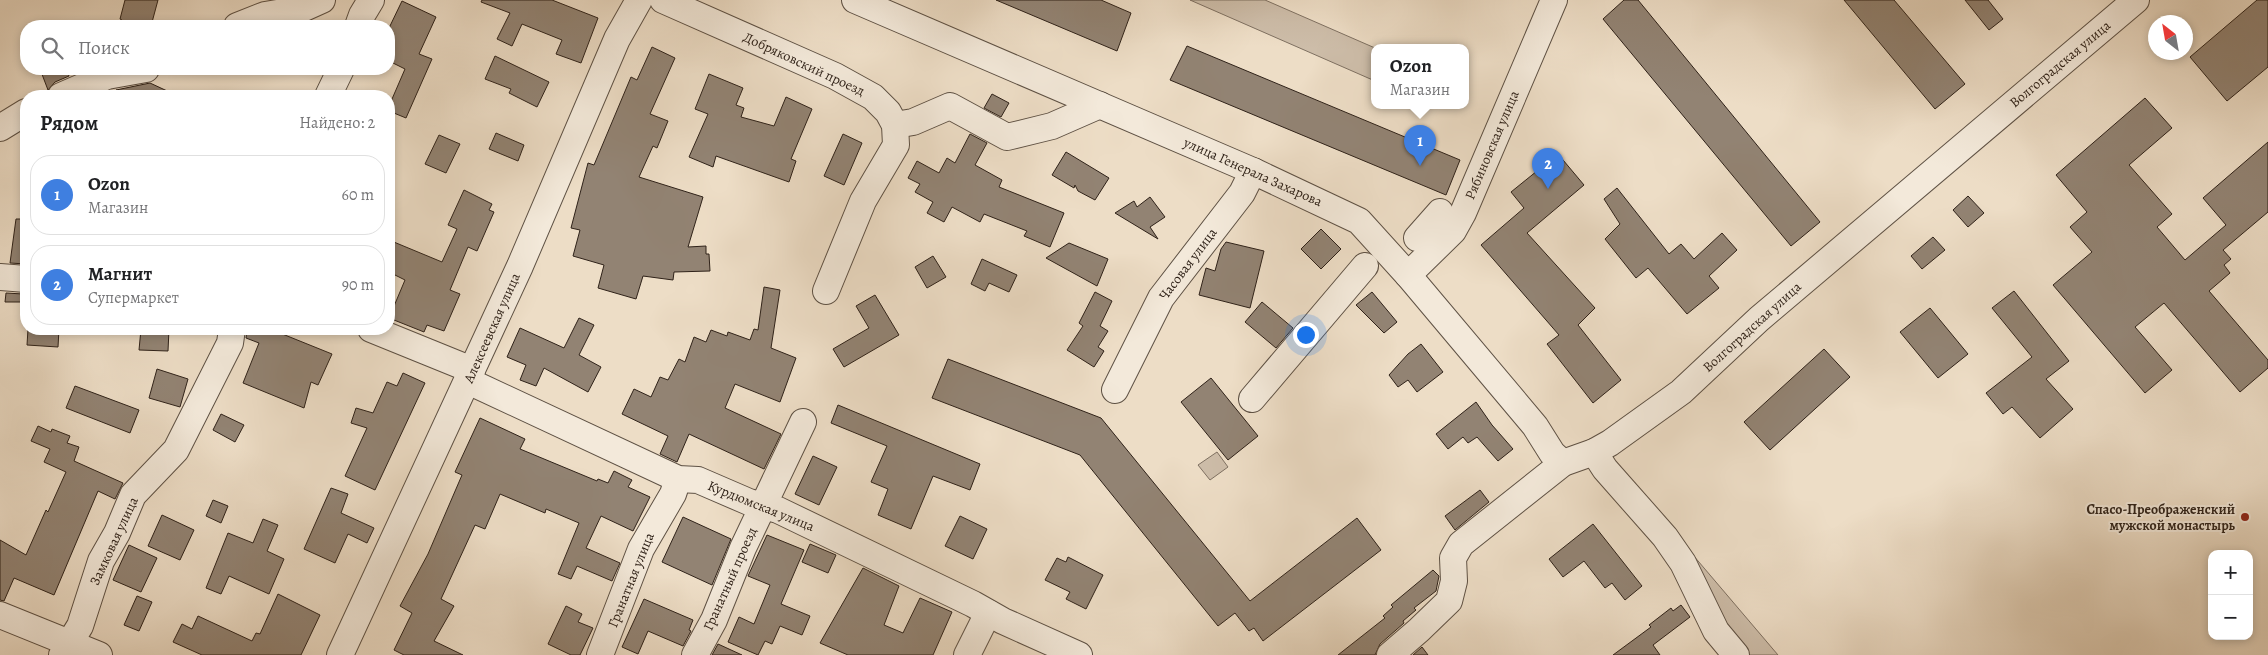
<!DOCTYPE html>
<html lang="ru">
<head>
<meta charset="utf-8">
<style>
	:root { --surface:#fff; --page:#f6f6f6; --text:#202124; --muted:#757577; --line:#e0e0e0; --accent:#d93025 }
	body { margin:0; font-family:Alegreya,serif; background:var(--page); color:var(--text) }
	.controls { position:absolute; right:15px; bottom:15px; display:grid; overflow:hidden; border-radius:10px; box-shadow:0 2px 8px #0003 }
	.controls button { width:45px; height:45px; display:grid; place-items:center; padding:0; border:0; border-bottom:1px solid var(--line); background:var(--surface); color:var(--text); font:25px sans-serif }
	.compass { position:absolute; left:2148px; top:15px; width:45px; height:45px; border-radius:50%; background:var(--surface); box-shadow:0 2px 8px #0003; rotate:329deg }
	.you { position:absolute; left:1305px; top:334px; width:18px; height:18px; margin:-12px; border:4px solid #fff; border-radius:50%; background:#1a73e8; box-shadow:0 0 0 8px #1a73e833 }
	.badge { display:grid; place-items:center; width:32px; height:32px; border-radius:50%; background:var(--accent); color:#fff; font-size:16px; font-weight:700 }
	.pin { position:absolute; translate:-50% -41px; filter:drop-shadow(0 1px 2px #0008) }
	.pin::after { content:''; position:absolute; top:26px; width:18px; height:15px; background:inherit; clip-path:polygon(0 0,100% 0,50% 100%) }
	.popup { position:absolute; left:1371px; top:44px; width:98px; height:65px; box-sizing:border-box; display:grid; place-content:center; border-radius:10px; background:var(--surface); filter:drop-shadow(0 1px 4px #0005); font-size:16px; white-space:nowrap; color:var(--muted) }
	.popup b { font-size:19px; color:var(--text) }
	.popup::after { content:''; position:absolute; left:50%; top:100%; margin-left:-10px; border:10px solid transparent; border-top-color:var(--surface) }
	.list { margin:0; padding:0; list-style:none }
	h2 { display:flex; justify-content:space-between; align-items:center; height:65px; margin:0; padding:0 20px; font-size:21px }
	h2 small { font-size:16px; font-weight:400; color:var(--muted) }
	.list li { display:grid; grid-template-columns:32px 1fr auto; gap:15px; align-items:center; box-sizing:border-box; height:80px; margin:0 10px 10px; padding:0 10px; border:1px solid var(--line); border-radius:20px }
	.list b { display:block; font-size:19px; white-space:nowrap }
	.list p { margin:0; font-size:16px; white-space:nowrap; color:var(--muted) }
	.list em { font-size:16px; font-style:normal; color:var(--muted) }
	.icon { flex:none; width:28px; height:28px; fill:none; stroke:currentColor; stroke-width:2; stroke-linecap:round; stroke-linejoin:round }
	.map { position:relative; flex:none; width:2268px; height:655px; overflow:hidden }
	.search { position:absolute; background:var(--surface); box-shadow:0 2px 8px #0003; left:20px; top:20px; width:375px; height:55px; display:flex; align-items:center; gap:12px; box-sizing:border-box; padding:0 18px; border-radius:20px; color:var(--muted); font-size:19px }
	.panel { position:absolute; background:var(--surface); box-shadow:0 2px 8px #0003; left:20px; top:90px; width:375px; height:245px; border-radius:20px }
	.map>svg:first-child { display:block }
	.green { fill:#cdbda9; stroke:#7e7061 }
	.building { fill:#928373; stroke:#2f2219 }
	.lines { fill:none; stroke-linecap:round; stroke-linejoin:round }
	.minor-casing { stroke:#5e5144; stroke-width:28 }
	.minor { stroke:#f3e9da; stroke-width:26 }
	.poi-dot { fill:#8f2418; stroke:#f3e9da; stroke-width:2 }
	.labels { text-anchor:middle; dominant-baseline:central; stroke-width:4; stroke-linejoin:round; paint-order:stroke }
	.street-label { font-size:14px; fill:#2f2219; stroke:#f3e9da }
	.poi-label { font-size:14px; font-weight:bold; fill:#2f2219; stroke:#f3e9da; text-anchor:end }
</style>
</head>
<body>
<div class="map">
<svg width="2268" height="655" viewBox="0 0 2268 655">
	<rect width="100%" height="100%" fill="#edddc6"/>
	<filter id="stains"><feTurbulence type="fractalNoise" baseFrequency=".004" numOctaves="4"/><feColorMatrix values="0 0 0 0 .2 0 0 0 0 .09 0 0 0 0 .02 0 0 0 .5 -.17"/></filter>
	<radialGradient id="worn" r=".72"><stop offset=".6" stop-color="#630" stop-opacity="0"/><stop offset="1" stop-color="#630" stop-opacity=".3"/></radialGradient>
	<g class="green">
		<polygon points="1190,0 1265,0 1375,48 1375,81"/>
		<polygon points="1217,452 1228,467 1210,480 1198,465"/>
		<polygon points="1619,468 1778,655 1748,655 1725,625"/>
	</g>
	<g class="building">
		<polygon points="125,0 158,0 151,26 121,26 122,20 120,19"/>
		<polygon points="482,0 552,0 598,18 581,63 556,54 562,40 522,24 512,46 497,39 510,13 481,2"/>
		<polygon points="996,0 1101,0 1131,13 1117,51"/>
		<polygon points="1624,0 1638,0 1820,222 1791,246 1603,19"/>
		<polygon points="1844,0 1894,0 1965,84 1935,109"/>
		<polygon points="1965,0 1988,0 2003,19 1989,30"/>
		<polygon points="2257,0 2268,0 2268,67 2227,101 2190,57"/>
		<polygon points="402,1 436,17 419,54 432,59 406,118 389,111 389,106 405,69 389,61 389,28"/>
		<polygon points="1187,46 1460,160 1446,195 1170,80"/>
		<polygon points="652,47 675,58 650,114 668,121 657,148 653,146 639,177 703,197 688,247 706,246 706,254 709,254 710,271 674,272 673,280 643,276 636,299 598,288 604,265 573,256 580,230 571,228 588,163 594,165 631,77 637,80"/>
		<polygon points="495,56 549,82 537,107 509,93 511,89 485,79"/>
		<polygon points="40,69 66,69 69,76 55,82 48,90"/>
		<polygon points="709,74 743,88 736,105 744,108 741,117 774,126 786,97 812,109 791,159 796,161 789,182 716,156 713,167 689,157 708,114 695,109"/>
		<polygon points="150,83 178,96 131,96 116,90"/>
		<polygon points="992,94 1009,103 1001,117 984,108"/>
		<polygon points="2145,98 2172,128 2129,165 2172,214 2157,227 2185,260 2226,225 2203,198 2268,142 2268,212 2223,250 2231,259 2224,265 2230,273 2209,291 2268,360 2268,368 2240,392 2164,303 2135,327 2172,370 2145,393 2053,285 2092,252 2070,227 2087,212 2056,175"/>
		<polygon points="496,133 524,145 518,161 489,149"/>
		<polygon points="843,134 862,143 844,185 824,176"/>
		<polygon points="970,134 987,143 975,165 1002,180 999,187 1064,213 1050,247 1024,236 1027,231 984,214 980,222 952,207 944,222 927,213 933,202 915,192 920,184 908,178 917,161 939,173 947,158 955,163"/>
		<polygon points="439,135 460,144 446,173 425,164"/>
		<polygon points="1066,152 1109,178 1095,200 1078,191 1075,185 1074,188 1052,175"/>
		<polygon points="1558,154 1584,185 1527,233 1595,308 1578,325 1621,380 1593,403 1547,344 1559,335 1481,245 1524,208 1511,192"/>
		<polygon points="1617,188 1669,254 1681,244 1694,259 1722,233 1737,250 1709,276 1719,288 1687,314 1648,268 1636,278 1605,239 1620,224 1604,199"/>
		<polygon points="464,190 492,204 489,210 494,212 477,251 468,247 450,290 460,294 444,331 427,325 424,332 389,318 405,280 389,272 389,240 442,262 457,229 448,225"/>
		<polygon points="1968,196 1984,213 1968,227 1953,210"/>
		<polygon points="1150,197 1165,217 1150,227 1158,239 1115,213 1134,201 1137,207"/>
		<polygon points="16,219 26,219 26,264 10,263"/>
		<polygon points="1321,229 1341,249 1321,269 1301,249"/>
		<polygon points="1933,237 1945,250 1922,269 1911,256"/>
		<polygon points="1226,242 1264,251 1250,308 1199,295 1206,268 1215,271 1221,249"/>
		<polygon points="1069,243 1108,259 1097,286 1046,258"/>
		<polygon points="933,256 946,277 927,288 915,267"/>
		<polygon points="982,259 1017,275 1009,292 989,283 985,291 971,284"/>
		<polygon points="764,287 780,290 771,348 796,358 780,402 735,384 725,408 781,434 764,469 689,434 677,462 660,454 668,436 622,414 634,389 651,397 660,377 668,380 679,359 685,362 694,337 706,342 711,330 727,336 728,332 750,340 754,329 758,330"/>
		<polygon points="2014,291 2069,361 2046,379 2073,409 2040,438 2012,407 2003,414 1986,393 2032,357 1992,308"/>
		<polygon points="1095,292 1112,301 1100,326 1108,331 1098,347 1104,351 1094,367 1067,350 1083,326 1079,323"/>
		<polygon points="1372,292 1397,322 1384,333 1356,305"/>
		<polygon points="6,293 23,294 22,302 5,302"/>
		<polygon points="875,295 899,335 844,367 833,349 869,328 856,306"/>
		<polygon points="1262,302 1293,328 1276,348 1245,322"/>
		<polygon points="1930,308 1968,354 1938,378 1900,332"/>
		<polygon points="579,318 594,325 579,355 601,367 588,392 544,368 536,386 520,380 526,365 507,357 520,328 564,348"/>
		<polygon points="28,329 59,329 58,347 27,345"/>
		<polygon points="141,329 169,329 168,351 139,350"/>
		<polygon points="247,329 270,329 332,354 318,385 311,382 304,408 243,383 259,343 246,338"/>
		<polygon points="1421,344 1443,372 1417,392 1408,380 1398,387 1389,375 1408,354"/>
		<polygon points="1824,349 1850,377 1770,450 1744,422"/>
		<polygon points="948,359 1101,418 1250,601 1357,518 1381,550 1263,641 1254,628 1249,631 1235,613 1218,626 1080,455 932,398"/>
		<polygon points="157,369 188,379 180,407 149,398"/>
		<polygon points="403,373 425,383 375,490 345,476 367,428 351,423 356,408 373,413 387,382 397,386"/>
		<polygon points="1211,378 1258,436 1228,460 1181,402"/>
		<polygon points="75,386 139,410 130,433 66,408"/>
		<polygon points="1476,402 1492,425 1513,449 1498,461 1477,437 1468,443 1463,437 1448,449 1436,434"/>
		<polygon points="838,405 980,464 970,490 933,476 911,529 878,515 888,489 871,482 887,446 831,423"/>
		<polygon points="221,414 244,425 235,442 213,430"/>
		<polygon points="480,418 525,439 520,449 597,481 598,479 608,483 614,471 632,480 628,487 650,497 633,531 601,516 586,548 620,563 612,581 577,566 571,579 558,574 579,523 546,509 545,513 500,494 485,529 475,525 441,599 454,606 434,641 463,655 404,655 394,650 412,613 400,606 428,554 462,475 455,472"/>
		<polygon points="38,426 51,432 52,429 70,436 67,443 79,447 74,461 123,483 115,499 98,491 54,595 14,578 4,601 0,600 0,540 26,555 46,510 48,512 66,472 44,462 50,449 31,441"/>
		<polygon points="813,456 837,467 819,505 795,494"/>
		<polygon points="331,488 348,494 341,513 374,528 367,543 348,534 335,563 304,549"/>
		<polygon points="1480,490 1489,502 1455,530 1445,516"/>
		<polygon points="213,500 228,506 221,523 206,516"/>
		<polygon points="162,515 194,530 180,560 148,546"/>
		<polygon points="960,516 987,529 973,559 945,546"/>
		<polygon points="683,517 731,539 712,585 662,562"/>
		<polygon points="263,519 278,525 267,551 284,559 269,594 229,576 221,594 206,588 228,533 253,543"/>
		<polygon points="1593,524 1642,586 1625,600 1612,583 1605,588 1584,561 1563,577 1549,559"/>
		<polygon points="767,535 804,550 781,604 810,616 802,635 780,626 772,644 765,641 758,655 728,642 739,617 754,624 770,585 748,576"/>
		<polygon points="810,544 836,555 828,573 802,562"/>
		<polygon points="129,545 157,558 141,592 113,580"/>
		<polygon points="1068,557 1103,575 1086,609 1066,599 1070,592 1045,580 1057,558 1066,562"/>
		<polygon points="863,568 899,586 884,625 903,633 920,598 952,612 933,655 848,655 820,643"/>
		<polygon points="1433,570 1439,576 1436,591 1414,608 1416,610 1403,621 1404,623 1380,644 1375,655 1338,655 1385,618 1383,616 1393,607 1391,605"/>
		<polygon points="278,594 320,615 301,655 202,655 173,642 182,624 192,629 198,616 252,641 256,633 260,634"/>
		<polygon points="137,596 152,602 139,631 124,625"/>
		<polygon points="644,599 693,620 689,630 691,631 683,646 648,631 638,654 622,647"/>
		<polygon points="1681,605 1690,617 1653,645 1660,655 1613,655 1651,627 1649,625 1671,608 1673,611"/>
		<polygon points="566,606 582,614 578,622 593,628 580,655 571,655 548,644"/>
		<polygon points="718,644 742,655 712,655"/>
		<polygon points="1422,647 1428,655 1413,655"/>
	</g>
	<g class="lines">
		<defs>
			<g id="minor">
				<polyline points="663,0 835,76 873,97 888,112 895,125 896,145 863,201 826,291"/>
				<polyline points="855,0 1253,171 1359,221 1408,275 1535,426 1552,453 1563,463"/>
				<polyline points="237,26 265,15 302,9 322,0"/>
				<polyline points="358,26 362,15 371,0"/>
				<polyline points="61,96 107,76 146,69"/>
				<polyline points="328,96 341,69"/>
				<polyline points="895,125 913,122 950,106 1007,137 1052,126 1100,105"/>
				<polyline points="0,128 26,112"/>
				<polyline points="1417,238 1440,212"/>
				<polyline points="1408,275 1453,231 1463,213 1554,0"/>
				<polyline points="0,277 26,279"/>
				<polyline points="371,329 472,370"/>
				<polyline points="468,381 678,479 698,480 749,502 778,510 973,604 1003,621 1079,655"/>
				<polyline points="1115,390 1161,298 1242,193 1253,171"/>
				<polyline points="1252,399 1365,266"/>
				<polyline points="1594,452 1605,469 1665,537 1683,563 1716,631 1736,655"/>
				<polyline points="0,615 99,655"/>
				<polyline points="62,655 80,626 101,561 117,533 133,495 176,450 230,343 232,329"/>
				<polyline points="340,655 520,266 617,39 639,0"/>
				<polyline points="600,655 641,549 673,494 678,479"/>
				<polyline points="695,655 714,620 743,548 803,422"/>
				<polyline points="967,655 988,613"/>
				<polyline points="1390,655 1419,630 1449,601 1454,581 1453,558 1461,544 1563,463 1594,452 1610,443 1681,392 1759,319 2136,0"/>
			</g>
		</defs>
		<use href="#minor" class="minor-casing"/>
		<use href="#minor" class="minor"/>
	</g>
	<circle class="poi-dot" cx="2245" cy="517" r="5"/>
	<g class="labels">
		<g class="street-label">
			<text transform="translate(804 64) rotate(25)">Добряковский проезд</text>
			<text transform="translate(2060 64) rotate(-40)">Волгоградская улица</text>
			<text transform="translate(1492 145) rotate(-67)">Рябиновская улица</text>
			<text transform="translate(1253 172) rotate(24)">улица Генерала Захарова</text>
			<text transform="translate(1188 264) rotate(-53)">Часовая улица</text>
			<text transform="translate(1752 327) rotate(-42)">Волгоградская улица</text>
			<text transform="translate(492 328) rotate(-66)">Алексеевская улица</text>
			<text transform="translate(761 506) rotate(22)">Курдюмская улица</text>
			<text transform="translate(114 541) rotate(-65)">Замковая улица</text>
			<text transform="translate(730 579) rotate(-66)">Гранатный проезд</text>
			<text transform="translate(631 580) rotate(-68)">Гранатная улица</text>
		</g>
		<g class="poi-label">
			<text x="2235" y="509">Спасо-Преображенский<tspan x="2235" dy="16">мужской монастырь</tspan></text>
		</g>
	</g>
	<rect width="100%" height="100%" filter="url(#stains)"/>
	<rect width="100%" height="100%" fill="url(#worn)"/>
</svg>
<div class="controls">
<button>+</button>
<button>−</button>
</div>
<svg class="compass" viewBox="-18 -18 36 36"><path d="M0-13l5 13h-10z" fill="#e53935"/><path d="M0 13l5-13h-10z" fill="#757577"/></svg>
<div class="you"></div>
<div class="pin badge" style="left:1420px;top:166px;background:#3f7fe0">1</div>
<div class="popup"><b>Ozon</b>Магазин</div>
<div class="pin badge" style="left:1548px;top:189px;background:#3f7fe0">2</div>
<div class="search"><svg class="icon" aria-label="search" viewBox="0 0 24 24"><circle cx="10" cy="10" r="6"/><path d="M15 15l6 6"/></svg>Поиск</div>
<section class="panel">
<h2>Рядом<small>Найдено: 2</small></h2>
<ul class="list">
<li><span class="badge" style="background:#3f7fe0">1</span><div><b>Ozon</b><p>Магазин</p></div><em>60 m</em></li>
<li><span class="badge" style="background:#3f7fe0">2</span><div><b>Магнит</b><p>Супермаркет</p></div><em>90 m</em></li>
</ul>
</section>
</div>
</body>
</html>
